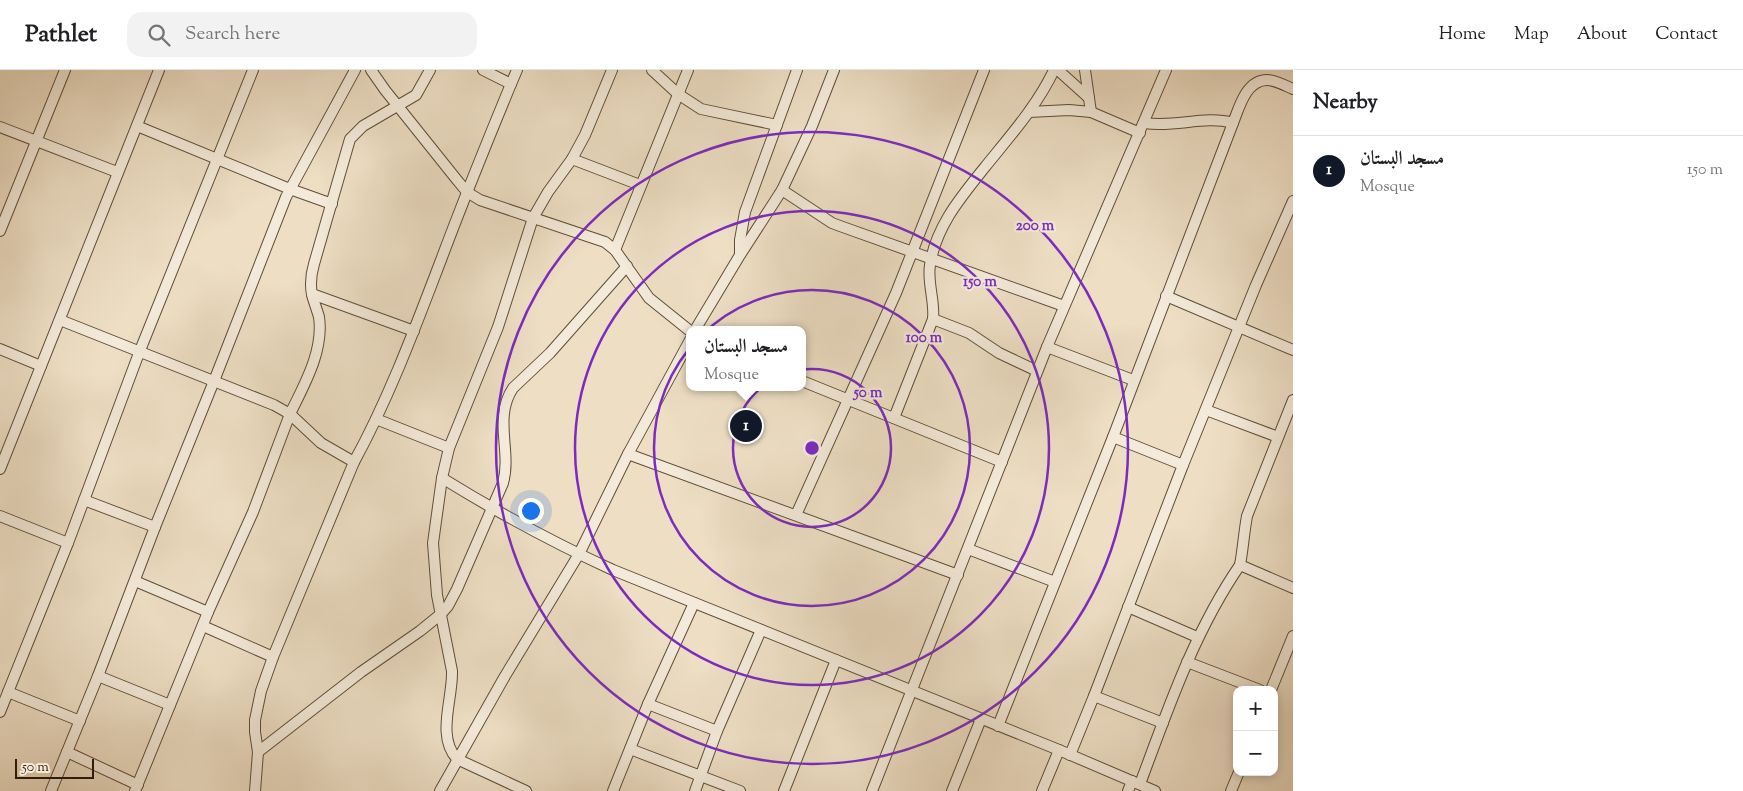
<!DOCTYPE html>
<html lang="en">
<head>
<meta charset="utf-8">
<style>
	:root { --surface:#fff; --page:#f2f2f2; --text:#202124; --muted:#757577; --line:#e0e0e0; --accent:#111827 }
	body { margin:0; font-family:"Sorts Mill Goudy",Amiri,serif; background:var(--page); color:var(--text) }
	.controls { position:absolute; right:15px; bottom:15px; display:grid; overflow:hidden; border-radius:10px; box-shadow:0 2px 8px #0003 }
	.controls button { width:45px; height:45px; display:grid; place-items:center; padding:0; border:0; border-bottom:1px solid var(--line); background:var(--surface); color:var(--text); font:25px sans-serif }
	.scale { position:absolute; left:15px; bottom:12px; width:79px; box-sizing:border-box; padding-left:5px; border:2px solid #301e09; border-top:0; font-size:14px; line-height:18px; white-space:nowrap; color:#301e09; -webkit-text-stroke:4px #f3ead9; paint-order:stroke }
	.you { position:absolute; left:530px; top:440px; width:18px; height:18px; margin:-12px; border:4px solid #fff; border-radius:50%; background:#1a73e8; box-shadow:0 0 0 8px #1a73e833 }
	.badge { display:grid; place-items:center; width:32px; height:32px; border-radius:50%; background:var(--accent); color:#fff; font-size:16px; font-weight:700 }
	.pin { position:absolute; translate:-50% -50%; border:2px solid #fff; box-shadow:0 1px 5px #0006 }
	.popup { position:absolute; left:686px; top:256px; width:120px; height:65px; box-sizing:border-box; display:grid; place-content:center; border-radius:10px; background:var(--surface); filter:drop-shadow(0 1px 4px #0005); font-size:16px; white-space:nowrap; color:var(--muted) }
	.popup b { font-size:19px; color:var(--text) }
	.popup::after { content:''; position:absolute; left:50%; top:100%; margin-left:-10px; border:10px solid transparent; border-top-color:var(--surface) }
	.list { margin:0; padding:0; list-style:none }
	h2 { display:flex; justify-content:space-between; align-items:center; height:65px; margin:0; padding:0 20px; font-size:21px }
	h2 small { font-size:16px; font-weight:400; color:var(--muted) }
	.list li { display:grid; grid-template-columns:32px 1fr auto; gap:15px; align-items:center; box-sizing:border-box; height:70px; padding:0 20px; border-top:1px solid var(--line) }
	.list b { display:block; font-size:19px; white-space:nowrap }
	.list p { margin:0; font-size:16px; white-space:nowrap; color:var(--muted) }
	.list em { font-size:16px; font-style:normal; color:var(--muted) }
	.icon { flex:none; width:28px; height:28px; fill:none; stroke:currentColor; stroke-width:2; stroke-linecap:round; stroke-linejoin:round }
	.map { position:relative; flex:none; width:1293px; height:721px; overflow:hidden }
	header { display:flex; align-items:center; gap:30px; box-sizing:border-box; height:70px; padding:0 25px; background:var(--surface); border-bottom:1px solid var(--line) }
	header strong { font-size:24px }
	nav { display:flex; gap:28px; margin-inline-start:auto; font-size:18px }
	.search { width:350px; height:45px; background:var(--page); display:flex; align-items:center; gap:12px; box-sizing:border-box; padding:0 18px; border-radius:15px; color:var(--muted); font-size:19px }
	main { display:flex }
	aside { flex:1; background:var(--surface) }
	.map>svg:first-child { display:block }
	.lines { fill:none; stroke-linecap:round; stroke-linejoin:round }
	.street-casing { stroke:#5f4e38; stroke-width:12 }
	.street { stroke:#f3ead9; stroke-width:10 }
	.ring { fill:none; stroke:#7b2cbf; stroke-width:2.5 }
	.centre { fill:#7b2cbf; stroke:#f3ead9; stroke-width:2.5 }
	.ring-label { font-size:15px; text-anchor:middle; font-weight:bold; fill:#7b2cbf; stroke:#f3ead9; stroke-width:4.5; stroke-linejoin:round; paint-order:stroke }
</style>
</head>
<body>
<header>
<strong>Pathlet</strong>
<div class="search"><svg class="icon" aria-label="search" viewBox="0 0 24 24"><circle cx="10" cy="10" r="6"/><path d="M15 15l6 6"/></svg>Search here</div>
<nav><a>Home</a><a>Map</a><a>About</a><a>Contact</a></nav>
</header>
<main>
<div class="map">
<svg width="1293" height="721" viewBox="0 0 1293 721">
	<rect width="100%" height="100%" fill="#eddec4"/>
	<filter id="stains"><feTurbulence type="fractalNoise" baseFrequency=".004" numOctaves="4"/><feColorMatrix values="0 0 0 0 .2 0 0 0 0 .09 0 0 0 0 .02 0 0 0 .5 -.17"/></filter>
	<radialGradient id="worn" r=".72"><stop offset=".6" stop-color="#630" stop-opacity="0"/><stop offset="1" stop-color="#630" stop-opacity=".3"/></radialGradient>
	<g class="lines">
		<defs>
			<g id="street">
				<polyline points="371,0 385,20 457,110 467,122 480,130 605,172 615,180 649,228 690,261"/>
				<polyline points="483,0 511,14 517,0"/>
				<path d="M 612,0 L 585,65 L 572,89 L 548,122 L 533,148 L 498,257 L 449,378 L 442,408 C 497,442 554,473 613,500 L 1059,680 L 1155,721"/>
				<polyline points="652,0 678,24 701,39 777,55"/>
				<polyline points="1058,0 1089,28"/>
				<polyline points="1085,0 1091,42"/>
				<polyline points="1029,42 1069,40 1091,42 1140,63"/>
				<path d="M 1145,53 C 1175,58 1204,45 1233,53 C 1239,38 1246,10 1267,10 C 1275,10 1286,16 1293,19"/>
				<polyline points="137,56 290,119 332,134"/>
				<polyline points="0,57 117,102"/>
				<polyline points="572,89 640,115"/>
				<polyline points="782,120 832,153 840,156 1064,236"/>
				<polyline points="0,161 65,0"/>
				<polyline points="615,180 688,0"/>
				<polyline points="740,184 740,170 745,142 797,0"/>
				<polyline points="312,224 414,261"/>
				<polyline points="1166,226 1293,280"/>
				<polyline points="933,249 969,263 999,283 1037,301"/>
				<polyline points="60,250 274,335 290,344 253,442 208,542 135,721"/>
				<polyline points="695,260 740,185 782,120 812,56 834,0"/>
				<polyline points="1047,277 1133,310"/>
				<polyline points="0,279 41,296"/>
				<polyline points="802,311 1002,392"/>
				<path d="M 1293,330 L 1247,446 C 1244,462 1243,479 1240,495 L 1293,518"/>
				<polyline points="1206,340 1278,367"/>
				<path d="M 894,348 L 933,249 C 935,231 927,212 930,195 C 936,156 961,127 985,97 C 1010,66 1037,36 1054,0"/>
				<polyline points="376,349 449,378"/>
				<polyline points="1113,367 1183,395 1256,215 1293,131"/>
				<polyline points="628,384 958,505"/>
				<path d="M 354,392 C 389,328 415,258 441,190 C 463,131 487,72 511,14"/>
				<polyline points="0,399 159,0"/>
				<path d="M 442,408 L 433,473 L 437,525 L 452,601 C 453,629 436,666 457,689 L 526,721"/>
				<polyline points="84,430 155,457"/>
				<polyline points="796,445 896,223 984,0"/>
				<polyline points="0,446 68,473"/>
				<polyline points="968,479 1055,512"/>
				<polyline points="135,511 208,542"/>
				<polyline points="1128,537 1197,567"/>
				<polyline points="203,556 273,587"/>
				<polyline points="1187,592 1260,620"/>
				<polyline points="98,606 170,635"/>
				<polyline points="1271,620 1293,566"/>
				<polyline points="8,622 80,651"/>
				<polyline points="1094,626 1183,395"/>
				<polyline points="648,634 717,661"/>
				<polyline points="0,642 68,473 139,283 253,0"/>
				<polyline points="998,656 1113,367 1233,53"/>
				<polyline points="630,679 740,721"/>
				<polyline points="67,682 138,715"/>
				<path d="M 258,682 L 361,602 L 420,561 L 441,544 L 448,536 L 457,519 L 503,413 C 512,381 493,348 513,318 L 550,283 L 627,196"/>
				<polyline points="1070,685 1094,626 1163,653"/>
				<path d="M 1140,714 C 1168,639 1194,562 1240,495"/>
				<polyline points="51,721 98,606 155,457 214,311 286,127 355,0"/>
				<path d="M 255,721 L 258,682 L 255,662 L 255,650 L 261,621 L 273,587 L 354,392 L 321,373 L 290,344 C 304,315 324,281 319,247 C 317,240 314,232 312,225 C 310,214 311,204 314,194 L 350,69 L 363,56 L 416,25 L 430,0"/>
				<polyline points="440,721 505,606 579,484 628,384 690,270"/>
				<polyline points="613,721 648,634 694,533"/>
				<polyline points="695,721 717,661 761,560"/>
				<polyline points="784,721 836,590"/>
				<polyline points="872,721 1047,277 1166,0"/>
				<polyline points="952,721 981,649"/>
				<polyline points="1042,721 1059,680"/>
				<polyline points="1128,721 1132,711"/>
				<polyline points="1231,721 1239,702"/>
			</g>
		</defs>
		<use href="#street" class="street-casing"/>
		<use href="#street" class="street"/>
	</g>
	<g class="ring">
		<circle cx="812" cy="378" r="79"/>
		<circle cx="812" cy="378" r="158"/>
		<circle cx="812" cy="378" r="237"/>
		<circle cx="812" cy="378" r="316"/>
	</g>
	<circle cx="812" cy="378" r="8" class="centre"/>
	<g class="ring-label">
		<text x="1035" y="160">200 m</text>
		<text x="980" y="216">150 m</text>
		<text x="924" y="272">100 m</text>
		<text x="868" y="327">50 m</text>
	</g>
	<rect width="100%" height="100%" filter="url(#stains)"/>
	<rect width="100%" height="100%" fill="url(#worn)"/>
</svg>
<div class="controls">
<button>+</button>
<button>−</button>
</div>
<div class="scale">50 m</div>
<div class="you"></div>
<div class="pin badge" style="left:746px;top:356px">1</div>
<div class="popup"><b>مسجد البستان</b>Mosque</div>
</div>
<aside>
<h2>Nearby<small></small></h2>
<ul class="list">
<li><span class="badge">1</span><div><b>مسجد البستان</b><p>Mosque</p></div><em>150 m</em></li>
</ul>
</aside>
</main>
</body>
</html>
